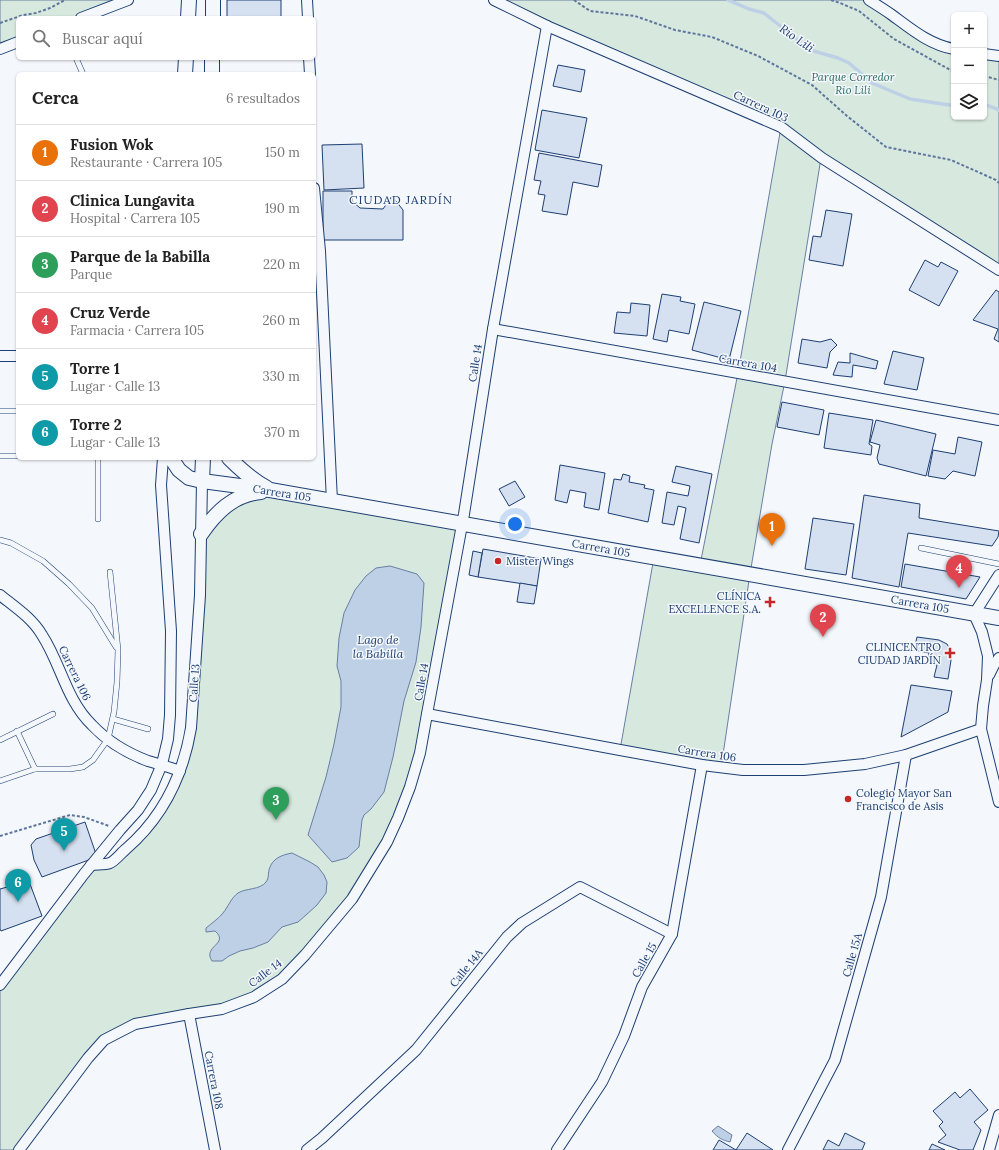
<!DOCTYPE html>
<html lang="es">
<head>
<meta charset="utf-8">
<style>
	:root { --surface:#fff; --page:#f2f2f2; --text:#222; --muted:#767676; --line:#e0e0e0; --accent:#db2777 }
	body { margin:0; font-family:Lora,serif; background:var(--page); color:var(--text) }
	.controls { position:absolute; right:12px; top:12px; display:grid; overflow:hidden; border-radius:6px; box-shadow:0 1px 3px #0004 }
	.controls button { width:36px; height:36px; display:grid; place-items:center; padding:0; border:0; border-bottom:1px solid var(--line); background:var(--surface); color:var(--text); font:20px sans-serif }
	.you { position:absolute; left:515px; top:524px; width:14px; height:14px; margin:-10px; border:3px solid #fff; border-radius:50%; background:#1a73e8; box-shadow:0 0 0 6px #1a73e833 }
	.badge { display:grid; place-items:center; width:26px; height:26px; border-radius:50%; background:var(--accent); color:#fff; font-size:13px; font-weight:700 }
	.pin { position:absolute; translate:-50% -33px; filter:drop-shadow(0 1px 2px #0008) }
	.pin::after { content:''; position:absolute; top:21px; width:14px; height:12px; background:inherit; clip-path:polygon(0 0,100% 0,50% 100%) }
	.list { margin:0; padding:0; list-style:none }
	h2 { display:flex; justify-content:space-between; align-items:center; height:52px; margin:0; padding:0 16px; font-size:17px }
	h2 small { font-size:13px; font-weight:400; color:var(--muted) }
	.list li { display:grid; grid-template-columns:26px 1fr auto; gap:12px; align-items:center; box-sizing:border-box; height:56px; padding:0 16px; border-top:1px solid var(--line) }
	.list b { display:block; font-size:15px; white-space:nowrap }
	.list p { margin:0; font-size:13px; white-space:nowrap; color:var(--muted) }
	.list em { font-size:13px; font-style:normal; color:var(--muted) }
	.icon { flex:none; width:22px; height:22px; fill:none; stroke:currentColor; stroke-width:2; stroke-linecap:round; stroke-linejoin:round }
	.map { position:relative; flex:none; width:999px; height:1150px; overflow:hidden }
	.search { position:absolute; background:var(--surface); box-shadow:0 1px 3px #0004; left:16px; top:16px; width:300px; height:44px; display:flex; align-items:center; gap:10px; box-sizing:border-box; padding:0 14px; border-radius:6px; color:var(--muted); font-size:15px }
	.panel { position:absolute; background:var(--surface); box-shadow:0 1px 3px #0004; left:16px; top:72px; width:300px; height:388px; border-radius:6px }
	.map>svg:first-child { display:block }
	.green { fill:#d7e8df; stroke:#687fa3 }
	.water { fill:#bed0e5; stroke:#687fa3 }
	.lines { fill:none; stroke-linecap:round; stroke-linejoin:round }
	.stream { stroke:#bed0e5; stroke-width:3.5 }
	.building { fill:#d5e0f0; stroke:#1d3f73 }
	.lane-casing { stroke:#1d3f73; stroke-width:6 }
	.street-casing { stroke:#1d3f73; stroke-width:12 }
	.secondary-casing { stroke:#1d3f73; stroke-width:16 }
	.path { stroke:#5e769c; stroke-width:2; stroke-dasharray:3 2; stroke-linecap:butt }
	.lane { stroke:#f4f7fb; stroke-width:5 }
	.street { stroke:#f4f7fb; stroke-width:10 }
	.secondary { stroke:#f4f7fb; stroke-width:14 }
	.poi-dot { fill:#c62828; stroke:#f4f7fb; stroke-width:1.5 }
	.labels { text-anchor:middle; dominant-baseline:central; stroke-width:3; stroke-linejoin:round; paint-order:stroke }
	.park-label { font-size:11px; font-style:italic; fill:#2c6c60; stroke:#f4f7fb }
	.street-label { font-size:11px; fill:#1d3f73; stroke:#f4f7fb }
	.poi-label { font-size:11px; fill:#1d3f73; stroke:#f4f7fb; text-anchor:start }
	.water-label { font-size:12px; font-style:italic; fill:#1d3f73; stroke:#f4f7fb }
	.neighbourhood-label { font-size:12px; letter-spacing:1px; fill:#1d3f73; stroke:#f4f7fb }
</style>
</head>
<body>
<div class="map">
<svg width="999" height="1150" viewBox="0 0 999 1150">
	<rect width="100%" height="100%" fill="#f4f7fb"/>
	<g class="green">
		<polygon points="0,0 128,0 81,18 18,18 18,42 0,49"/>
		<polygon points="494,0 869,0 954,49 954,117 984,117 984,54 999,56 999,270 821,158 785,381 772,444 750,574 721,768 620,750 654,557 700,565 738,373 781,127"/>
		<polygon points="253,493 462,524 410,787 352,899 305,955 254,997 135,1024 104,1040 19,1150 0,1150 0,985 84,874 111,863 153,821 188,748 201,534"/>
	</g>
	<g class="water">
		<polygon points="390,566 417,574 424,583 421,627 416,662 404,701 393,757 384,792 371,809 364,815 362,820 359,847 347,858 332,862 308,835 326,777 334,744 341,707 341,681 337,666 339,638 344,613 355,590 366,576 376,568"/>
		<path d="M 292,853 L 310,862 L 318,867 L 324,875 L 327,882 L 326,893 L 317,905 L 306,915 L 298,922 L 282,927 L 268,942 L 253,948 L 240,951 L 229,956 L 222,961 L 212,961 C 202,946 230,944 215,931 L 206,932 L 206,928 C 212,923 218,919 223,913 C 228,907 231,898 238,893 C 246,888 260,890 266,882 C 269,878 268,874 269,870 C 272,858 282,855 292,853 Z"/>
		<path d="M 718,1126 L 732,1135 L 730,1142 C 722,1140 718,1138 712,1131 Z"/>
	</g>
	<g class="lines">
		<g class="stream">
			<polyline points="728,0 749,9 764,13 810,50 838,58 849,63 872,83 910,99 949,105 954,105"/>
			<polyline points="984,104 999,110"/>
		</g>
	</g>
	<g class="building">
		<rect x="227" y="0" width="54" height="18"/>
		<polygon points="558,65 585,70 581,92 553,86"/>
		<polygon points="542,110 587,118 579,158 535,150"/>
		<polygon points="362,144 364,188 324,190 322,145"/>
		<polygon points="539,153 602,165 598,187 573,182 567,215 542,211 545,195 538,194 541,181 534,180"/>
		<polygon points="323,191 352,191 352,201 360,208 383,209 392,196 403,210 403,240 323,240"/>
		<polygon points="826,210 852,214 843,266 809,260 813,236 821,237"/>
		<polygon points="925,260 938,267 941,262 958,271 939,306 909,290"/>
		<polygon points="996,290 999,292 999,342 994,339 998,329 973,320"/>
		<polygon points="662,294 681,297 680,301 695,304 689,334 669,330 667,342 653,339"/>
		<polygon points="704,302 741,311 729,360 692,350"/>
		<polygon points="631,303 650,305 647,336 614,333 617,312 630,313"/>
		<polygon points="802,339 820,342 831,339 837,345 830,352 827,368 798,363"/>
		<polygon points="893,351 924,358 917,390 884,384"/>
		<polygon points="850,353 878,361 876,369 853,365 852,377 833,375 838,362 850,363"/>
		<polygon points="782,402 824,410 819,435 777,427"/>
		<polygon points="829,413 873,420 869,444 872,446 871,455 824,448"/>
		<polygon points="876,420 936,434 926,476 879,464 877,458 880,445 870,442"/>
		<polygon points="958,437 982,442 975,476 953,471 945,479 928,476 933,450 955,454"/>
		<polygon points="560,465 605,473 599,510 584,507 586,493 570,490 567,503 555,500"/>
		<polygon points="676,466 712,474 699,543 680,539 686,508 678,506 674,525 662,523 667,492 688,496 690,486 672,482"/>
		<polygon points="623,474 630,476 629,482 645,485 644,488 654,490 648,522 608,513 614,479 621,480"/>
		<polygon points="515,481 525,497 509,506 499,489"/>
		<polygon points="864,495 920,504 919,518 999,531 998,537 992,546 908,533 899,587 852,578"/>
		<polygon points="813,518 854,524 846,575 805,569"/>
		<polygon points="483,549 541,559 537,586 478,577"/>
		<polygon points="473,551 482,553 478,577 469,575"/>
		<polygon points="905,564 980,577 966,599 901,587"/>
		<polygon points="520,583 537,586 534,604 517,602"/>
		<polygon points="917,637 939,640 947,644 952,654 948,679 934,677 937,665 931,664 928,659 929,653 914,650"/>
		<polygon points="911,685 952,691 948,712 901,737"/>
		<polygon points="85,822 97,857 42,877 34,860 31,845 36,839"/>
		<polygon points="30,884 42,916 1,931 0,929 0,889 11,886"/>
		<polygon points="970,1089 988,1110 974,1122 981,1130 973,1150 960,1150 938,1142 946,1135 939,1126 943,1122 933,1111 955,1092 960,1098"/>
		<polygon points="747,1133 773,1150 736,1150"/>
		<polygon points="845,1133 865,1143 862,1150 823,1150 828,1140 839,1146"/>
		<polygon points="719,1140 736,1150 713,1150"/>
		<polygon points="932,1144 945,1150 929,1150"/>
	</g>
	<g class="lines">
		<defs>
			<g id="lane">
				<polyline points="76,58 83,74"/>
				<polyline points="0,411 18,411"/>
				<polyline points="0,456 18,456"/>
				<polyline points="98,458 98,519"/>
				<polyline points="0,540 11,543 43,561 69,584 92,608 116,647"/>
				<polyline points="921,548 999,564"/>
				<polyline points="113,719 148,729"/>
				<polyline points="17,731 35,769"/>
				<polyline points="0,740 53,714"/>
				<polyline points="0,781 35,769 70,769 83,767 93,760 108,739 114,712 117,682 118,650 110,572"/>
			</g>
			<g id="street">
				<polyline points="307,0 308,18"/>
				<polyline points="494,0 547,26 781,127 822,158 999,270"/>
				<path d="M 869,0 C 877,5 885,10 892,15 C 911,29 930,45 954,49"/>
				<polyline points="81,18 128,0"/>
				<polyline points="0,49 18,42"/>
				<polyline points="984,54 999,56"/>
				<polyline points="309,58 310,74"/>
				<polyline points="314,188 320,251 332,501"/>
				<polyline points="493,329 999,420"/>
				<polyline points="0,356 18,356"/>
				<polyline points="999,575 974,614 982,632 988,656 987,680 983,706 981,729 999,802"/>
				<path d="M 0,595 C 15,607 32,618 42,635 C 61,664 66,700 92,725 C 107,741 127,753 148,761 C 158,764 169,767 180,771"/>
				<polyline points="989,675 994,665 999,658"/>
				<polyline points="427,714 620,750 702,765 743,770 804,770 865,764 906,755 981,729"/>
				<path d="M 91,865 C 97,864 104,865 110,863 C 115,861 121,853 126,849 C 163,817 183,776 191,728 L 200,595 L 202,481"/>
				<polyline points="0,985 84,874 120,830 138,810 151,790 162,764 168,739 170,715 171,631 161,485 163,458"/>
				<polyline points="189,1014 215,1150"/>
				<polyline points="19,1150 88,1058 104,1040 135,1024 189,1014 222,1009 254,997 282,979 305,955 352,899 387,842 398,818 410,787 420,753 427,714 464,514 493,329 547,26"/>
				<polyline points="307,1150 322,1138 416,1050 507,937 522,923 580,887 672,934"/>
				<polyline points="557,1150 602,1082 624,1036 642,987 672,934 702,765"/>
				<polyline points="788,1150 835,1060 881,897 906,755"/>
				<polyline points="989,1150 999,1115"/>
			</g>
			<g id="secondary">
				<polyline points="188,18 189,0"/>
				<polyline points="213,18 213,0"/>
				<polyline points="185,74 186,58"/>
				<polyline points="212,74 212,58"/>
				<polyline points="171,458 179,470 189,478 202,481 270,490 999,618"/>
				<path d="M 229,458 C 241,470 252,480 267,488"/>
				<polyline points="202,481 203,458"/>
				<path d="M 201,534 C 216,512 233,495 261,492"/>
			</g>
		</defs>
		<use href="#lane" class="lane-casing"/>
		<use href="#street" class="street-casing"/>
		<use href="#secondary" class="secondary-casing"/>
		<g class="path">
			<polyline points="574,0 590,11 635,16 675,30 712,37 758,56 812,85 847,116 886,147 951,160 996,180 999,183"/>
			<polyline points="831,0 840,3 859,11 894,39 954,72"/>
			<polyline points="0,23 23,15 36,13 50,8 65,0"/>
			<polyline points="984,76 999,80"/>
			<polyline points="0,836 70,815 84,817 109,826"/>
		</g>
		<use href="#lane" class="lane"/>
		<use href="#street" class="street"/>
		<use href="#secondary" class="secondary"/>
	</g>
	<g class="poi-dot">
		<circle cx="498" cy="561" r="4"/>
		<path d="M768 596h4v4h4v4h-4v4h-4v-4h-4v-4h4z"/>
		<path d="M948 647h4v4h4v4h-4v4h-4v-4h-4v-4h4z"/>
		<circle cx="848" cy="799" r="4"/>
	</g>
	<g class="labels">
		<g class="park-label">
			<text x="853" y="77">Parque Corredor<tspan x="853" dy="13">Rio Lili</tspan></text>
		</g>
		<g class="street-label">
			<text transform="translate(761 106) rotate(25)">Carrera 103</text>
			<text transform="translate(475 363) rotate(-81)">Calle 14</text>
			<text transform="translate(748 363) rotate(10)">Carrera 104</text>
			<text transform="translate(282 493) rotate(9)">Carrera 105</text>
			<text transform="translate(601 548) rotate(10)">Carrera 105</text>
			<text transform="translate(920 604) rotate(10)">Carrera 105</text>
			<text transform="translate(75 673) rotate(64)">Carrera 106</text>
			<text transform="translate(421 682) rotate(-80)">Calle 14</text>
			<text transform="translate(194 683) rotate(-86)">Calle 13</text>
			<text transform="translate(707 753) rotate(9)">Carrera 106</text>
			<text transform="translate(852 955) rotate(-74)">Calle 15A</text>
			<text transform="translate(644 960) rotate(-60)">Calle 15</text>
			<text transform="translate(466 968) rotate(-51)">Calle 14A</text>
			<text transform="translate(265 973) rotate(-37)">Calle 14</text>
			<text transform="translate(214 1080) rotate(79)">Carrera 108</text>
		</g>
		<g class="poi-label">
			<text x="506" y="561">Mister Wings</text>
			<text x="761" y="596" text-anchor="end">CLÍNICA<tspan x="761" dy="13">EXCELLENCE S.A.</tspan></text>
			<text x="941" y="647" text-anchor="end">CLINICENTRO<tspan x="941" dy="13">CIUDAD JARDÍN</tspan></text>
			<text x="856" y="793">Colegio Mayor San<tspan x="856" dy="13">Francisco de Asis</tspan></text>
		</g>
		<g class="water-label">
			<text transform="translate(797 38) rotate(35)">Río Lili</text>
			<text x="378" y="639">Lago de<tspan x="378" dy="14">la Babilla</tspan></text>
		</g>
		<g class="neighbourhood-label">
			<text x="401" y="199">CIUDAD JARDÍN</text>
		</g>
	</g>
</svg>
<div class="controls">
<button>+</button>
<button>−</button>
<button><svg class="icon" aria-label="layers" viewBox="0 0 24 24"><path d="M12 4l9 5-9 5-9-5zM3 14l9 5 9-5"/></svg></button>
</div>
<div class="you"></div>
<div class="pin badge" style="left:772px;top:546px;background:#e8710a">1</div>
<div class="pin badge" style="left:823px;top:637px;background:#e0444e">2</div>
<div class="pin badge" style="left:276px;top:820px;background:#2e9e5b">3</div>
<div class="pin badge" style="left:959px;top:588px;background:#e0444e">4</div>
<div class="pin badge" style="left:64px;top:851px;background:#0f9aa8">5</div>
<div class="pin badge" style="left:18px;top:902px;background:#0f9aa8">6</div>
<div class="search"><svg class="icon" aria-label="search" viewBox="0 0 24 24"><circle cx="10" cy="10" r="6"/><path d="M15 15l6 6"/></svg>Buscar aquí</div>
<section class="panel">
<h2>Cerca<small>6 resultados</small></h2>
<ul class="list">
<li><span class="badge" style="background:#e8710a">1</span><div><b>Fusion Wok</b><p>Restaurante · Carrera 105</p></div><em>150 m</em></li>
<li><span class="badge" style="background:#e0444e">2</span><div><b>Clinica Lungavita</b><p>Hospital · Carrera 105</p></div><em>190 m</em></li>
<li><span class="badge" style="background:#2e9e5b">3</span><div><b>Parque de la Babilla</b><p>Parque</p></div><em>220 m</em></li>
<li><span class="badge" style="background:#e0444e">4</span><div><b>Cruz Verde</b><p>Farmacia · Carrera 105</p></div><em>260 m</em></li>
<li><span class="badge" style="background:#0f9aa8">5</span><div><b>Torre 1</b><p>Lugar · Calle 13</p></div><em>330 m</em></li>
<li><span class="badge" style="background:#0f9aa8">6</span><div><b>Torre 2</b><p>Lugar · Calle 13</p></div><em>370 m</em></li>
</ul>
</section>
</div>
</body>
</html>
